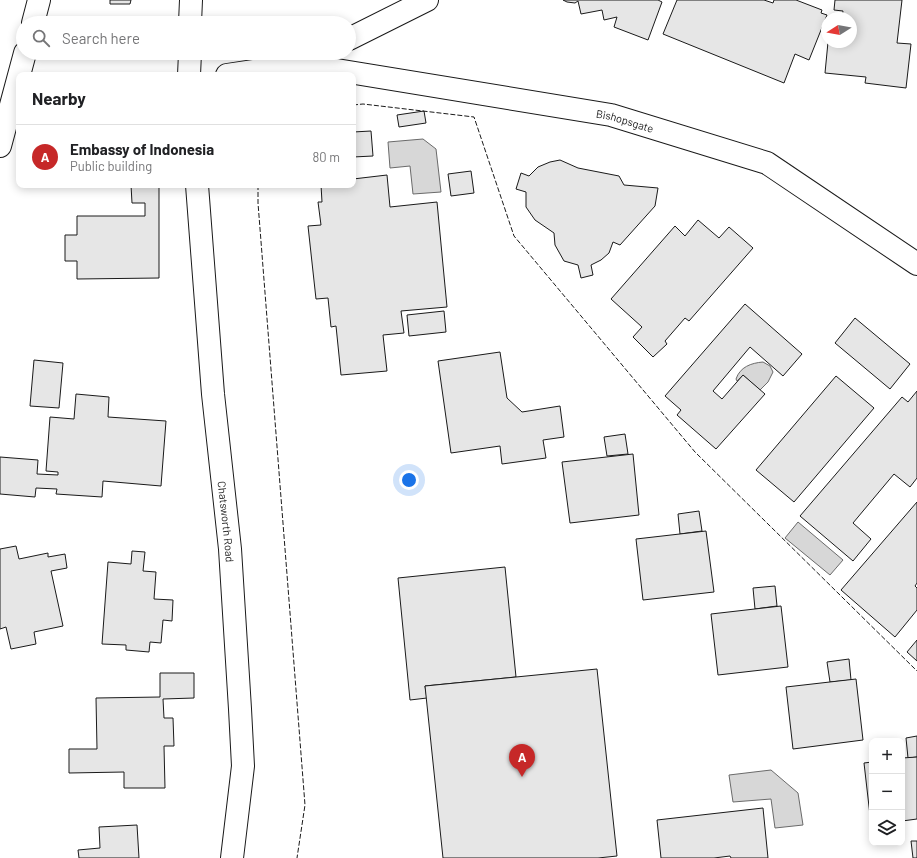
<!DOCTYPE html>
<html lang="en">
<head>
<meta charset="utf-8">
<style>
	:root { --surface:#fff; --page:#f6f6f6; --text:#202124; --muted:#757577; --line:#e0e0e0; --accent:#c62828 }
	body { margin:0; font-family:Barlow,sans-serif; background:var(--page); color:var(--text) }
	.controls { position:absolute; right:12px; bottom:12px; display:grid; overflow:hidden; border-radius:8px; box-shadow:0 2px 10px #0003 }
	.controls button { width:36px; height:36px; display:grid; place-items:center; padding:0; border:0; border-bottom:1px solid var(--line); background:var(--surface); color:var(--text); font:20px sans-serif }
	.compass { position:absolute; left:821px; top:12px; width:36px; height:36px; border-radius:50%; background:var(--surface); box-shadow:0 2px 10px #0003; rotate:259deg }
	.you { position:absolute; left:409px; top:480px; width:14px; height:14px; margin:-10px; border:3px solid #fff; border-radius:50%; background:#1a73e8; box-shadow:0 0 0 6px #1a73e833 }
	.badge { display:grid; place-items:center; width:26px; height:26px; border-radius:50%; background:var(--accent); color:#fff; font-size:13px; font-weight:700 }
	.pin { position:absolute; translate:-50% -33px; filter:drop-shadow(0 1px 2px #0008) }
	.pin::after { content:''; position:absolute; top:21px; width:14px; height:12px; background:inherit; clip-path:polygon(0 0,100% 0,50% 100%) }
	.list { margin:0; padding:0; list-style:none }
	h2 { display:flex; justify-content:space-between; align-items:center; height:52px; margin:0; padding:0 16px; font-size:17px }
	h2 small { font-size:13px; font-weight:400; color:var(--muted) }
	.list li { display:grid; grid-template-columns:26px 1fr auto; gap:12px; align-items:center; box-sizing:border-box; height:64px; padding:0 16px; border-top:1px solid var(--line) }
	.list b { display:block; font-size:15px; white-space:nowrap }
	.list p { margin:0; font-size:13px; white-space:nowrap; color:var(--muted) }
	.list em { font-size:13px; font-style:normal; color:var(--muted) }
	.icon { flex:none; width:22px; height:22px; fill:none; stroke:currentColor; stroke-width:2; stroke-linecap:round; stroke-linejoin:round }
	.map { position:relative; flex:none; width:917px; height:858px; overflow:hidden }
	.search { position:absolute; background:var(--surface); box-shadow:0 2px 10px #0003; left:16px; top:16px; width:340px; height:44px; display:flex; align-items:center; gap:10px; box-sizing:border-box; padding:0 14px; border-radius:22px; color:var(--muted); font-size:15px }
	.panel { position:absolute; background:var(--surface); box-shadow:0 2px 10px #0003; left:16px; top:72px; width:340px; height:116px; border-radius:8px }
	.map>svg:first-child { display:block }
	.water { fill:#d7d7d7; stroke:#6a6a6a }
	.building { fill:#e6e6e6; stroke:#1a1a1a }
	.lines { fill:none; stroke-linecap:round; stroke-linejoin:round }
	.minor-casing { stroke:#1a1a1a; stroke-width:24 }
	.primary-casing { stroke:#1a1a1a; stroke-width:24 }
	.minor { stroke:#fff; stroke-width:22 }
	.primary { stroke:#fff; stroke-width:22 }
	.fence { stroke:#1a1a1a; stroke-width:1; stroke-dasharray:5 2; stroke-linecap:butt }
	.labels { text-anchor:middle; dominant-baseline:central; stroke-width:3; stroke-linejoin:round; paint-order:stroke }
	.street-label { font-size:11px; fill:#1a1a1a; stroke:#fff }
</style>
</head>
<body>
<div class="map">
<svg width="917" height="858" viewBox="0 0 917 858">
	<rect width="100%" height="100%" fill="#fff"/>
	<g class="water">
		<polygon points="423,139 436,149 441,192 413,194 410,166 390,168 388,142"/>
		<path d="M 763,362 L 770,366 L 773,372 L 768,382 L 760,390 L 743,375 L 737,381 L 736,379 C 740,367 751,363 763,362 Z"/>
		<polygon points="798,522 843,560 830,575 785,538"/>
		<polygon points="771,770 798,793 803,825 775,828 771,799 733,802 729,775"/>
	</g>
	<g class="building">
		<polygon points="110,0 131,0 130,4 110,4"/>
		<polygon points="563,0 658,0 662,2 648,40 614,27 617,17 604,20 602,10 581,14 578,1 575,3 567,2"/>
		<polygon points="677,0 764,0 773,3 774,0 796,0 822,10 821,13 827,15 809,60 795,54 784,83 663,34"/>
		<polygon points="835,0 902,0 897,43 911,44 906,88 865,83 866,77 825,73 828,42 851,42 851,18 842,18 843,11 834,10"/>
		<polygon points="424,111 426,123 399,127 397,115"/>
		<polygon points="371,131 373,156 353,157 353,132"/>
		<polygon points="560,160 578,168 619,176 624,185 658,188 655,206 620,245 613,242 609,253 601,260 591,265 593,275 581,278 578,265 564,261 555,245 554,233 535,220 526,207 526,192 516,189 521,173 529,176 538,167 550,162"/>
		<polygon points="471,171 474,193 451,196 448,174"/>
		<polygon points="387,175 390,207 437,202 447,307 401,311 404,333 383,335 387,371 341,375 336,326 331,327 328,298 316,299 308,226 321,225 318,202 322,202 321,185 353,185 353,179"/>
		<polygon points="131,185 159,185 159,278 77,279 77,261 65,261 65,235 77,235 77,216 145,216 145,203 132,203"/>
		<polygon points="698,220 719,238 729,227 753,248 689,321 685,318 665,341 667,344 653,357 633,337 642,327 611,299 675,226 685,236"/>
		<polygon points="745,304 802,354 783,376 750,347 713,391 722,399 743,375 765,394 716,449 677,415 681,410 665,396"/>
		<polygon points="444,311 446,332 409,336 407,315"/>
		<polygon points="855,318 910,364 890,389 835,343"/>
		<polygon points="500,352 507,398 522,412 560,406 564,437 543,440 546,458 502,464 500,446 451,453 438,361"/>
		<polygon points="34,360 63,363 59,408 30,406"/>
		<polygon points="836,376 874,408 794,502 756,470"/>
		<polygon points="917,391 917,478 910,487 894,474 853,523 871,539 853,561 800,516 902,397 908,402"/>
		<polygon points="76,394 109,397 108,417 166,421 161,486 103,481 102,497 56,494 57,489 36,488 35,497 0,494 0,457 38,460 37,474 58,475 58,472 46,471 50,417 74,419"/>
		<polygon points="625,434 628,454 607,456 604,437"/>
		<polygon points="633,454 639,515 570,523 562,462"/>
		<polygon points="917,502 917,583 915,586 917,588 917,610 895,637 841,590"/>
		<polygon points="699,511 702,531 680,534 678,514"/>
		<polygon points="706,531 714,592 643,600 636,539"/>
		<polygon points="16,546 19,559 48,553 48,557 65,554 67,568 51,571 63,626 34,632 36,644 11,649 6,627 0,629 0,549"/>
		<polygon points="132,551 145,552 143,571 156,572 154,599 173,600 172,621 163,620 161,643 150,642 149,652 126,650 126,645 102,644 108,562 131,564"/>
		<polygon points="505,567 516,677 425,686 427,698 410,700 398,578"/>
		<polygon points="775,586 777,606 755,609 753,588"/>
		<polygon points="781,606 788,667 718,675 711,614"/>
		<polygon points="917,640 917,661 907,652"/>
		<polygon points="849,659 851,680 830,682 827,662"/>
		<polygon points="597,669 617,856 598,858 443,858 425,686"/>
		<polygon points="160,673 194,673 194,698 163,699 164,718 173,718 174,746 164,746 165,788 124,788 124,772 69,773 69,749 97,749 96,698 160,697"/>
		<polygon points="856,679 863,740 793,749 786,687"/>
		<polygon points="917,736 917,757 908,758 906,738"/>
		<polygon points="917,757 917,819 902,821 902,758"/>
		<polygon points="872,762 872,824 871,824 864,763"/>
		<polygon points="763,808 768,858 731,858 730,856 714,858 661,858 657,820"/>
		<polygon points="137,825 139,858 79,858 78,850 100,848 99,827"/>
		<polygon points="911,841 917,841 917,858 913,858"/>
	</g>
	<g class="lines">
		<defs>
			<g id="minor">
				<polyline points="190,23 191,0"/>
				<polyline points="349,39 427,0"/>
				<path id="s1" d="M 300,64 L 611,115 L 767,163 L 917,264"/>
				<polyline points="189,75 190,53"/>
				<polyline points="227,75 300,64 314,57"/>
				<path id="s2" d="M 197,185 L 213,394 L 230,549 L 240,709 L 243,766 L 232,858"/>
			</g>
			<g id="primary">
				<polyline points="33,23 39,0"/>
				<polyline points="0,146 25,53"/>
			</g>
		</defs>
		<use href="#minor" class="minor-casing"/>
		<use href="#primary" class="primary-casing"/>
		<use href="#minor" class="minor"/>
		<use href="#primary" class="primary"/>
		<g class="fence">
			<polyline points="353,105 363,104 474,117 514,236 695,452 917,671"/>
			<polyline points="258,185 258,203 305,805 297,858"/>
		</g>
	</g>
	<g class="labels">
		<g class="street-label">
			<text stroke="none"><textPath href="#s1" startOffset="330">Bishopsgate</textPath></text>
			<text stroke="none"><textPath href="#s2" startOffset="338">Chatsworth Road</textPath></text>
		</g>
	</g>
</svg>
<div class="controls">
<button>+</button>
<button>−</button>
<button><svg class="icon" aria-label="layers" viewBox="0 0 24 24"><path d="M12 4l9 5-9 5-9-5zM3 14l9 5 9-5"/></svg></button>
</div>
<svg class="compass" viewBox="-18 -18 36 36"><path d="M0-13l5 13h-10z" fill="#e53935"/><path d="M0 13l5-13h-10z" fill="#757577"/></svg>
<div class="you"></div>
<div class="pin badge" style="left:522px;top:777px">A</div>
<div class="search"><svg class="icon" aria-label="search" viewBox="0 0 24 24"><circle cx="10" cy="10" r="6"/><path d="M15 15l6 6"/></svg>Search here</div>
<section class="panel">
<h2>Nearby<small></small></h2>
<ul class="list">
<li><span class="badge">A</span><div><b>Embassy of Indonesia</b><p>Public building</p></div><em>80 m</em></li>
</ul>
</section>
</div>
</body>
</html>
